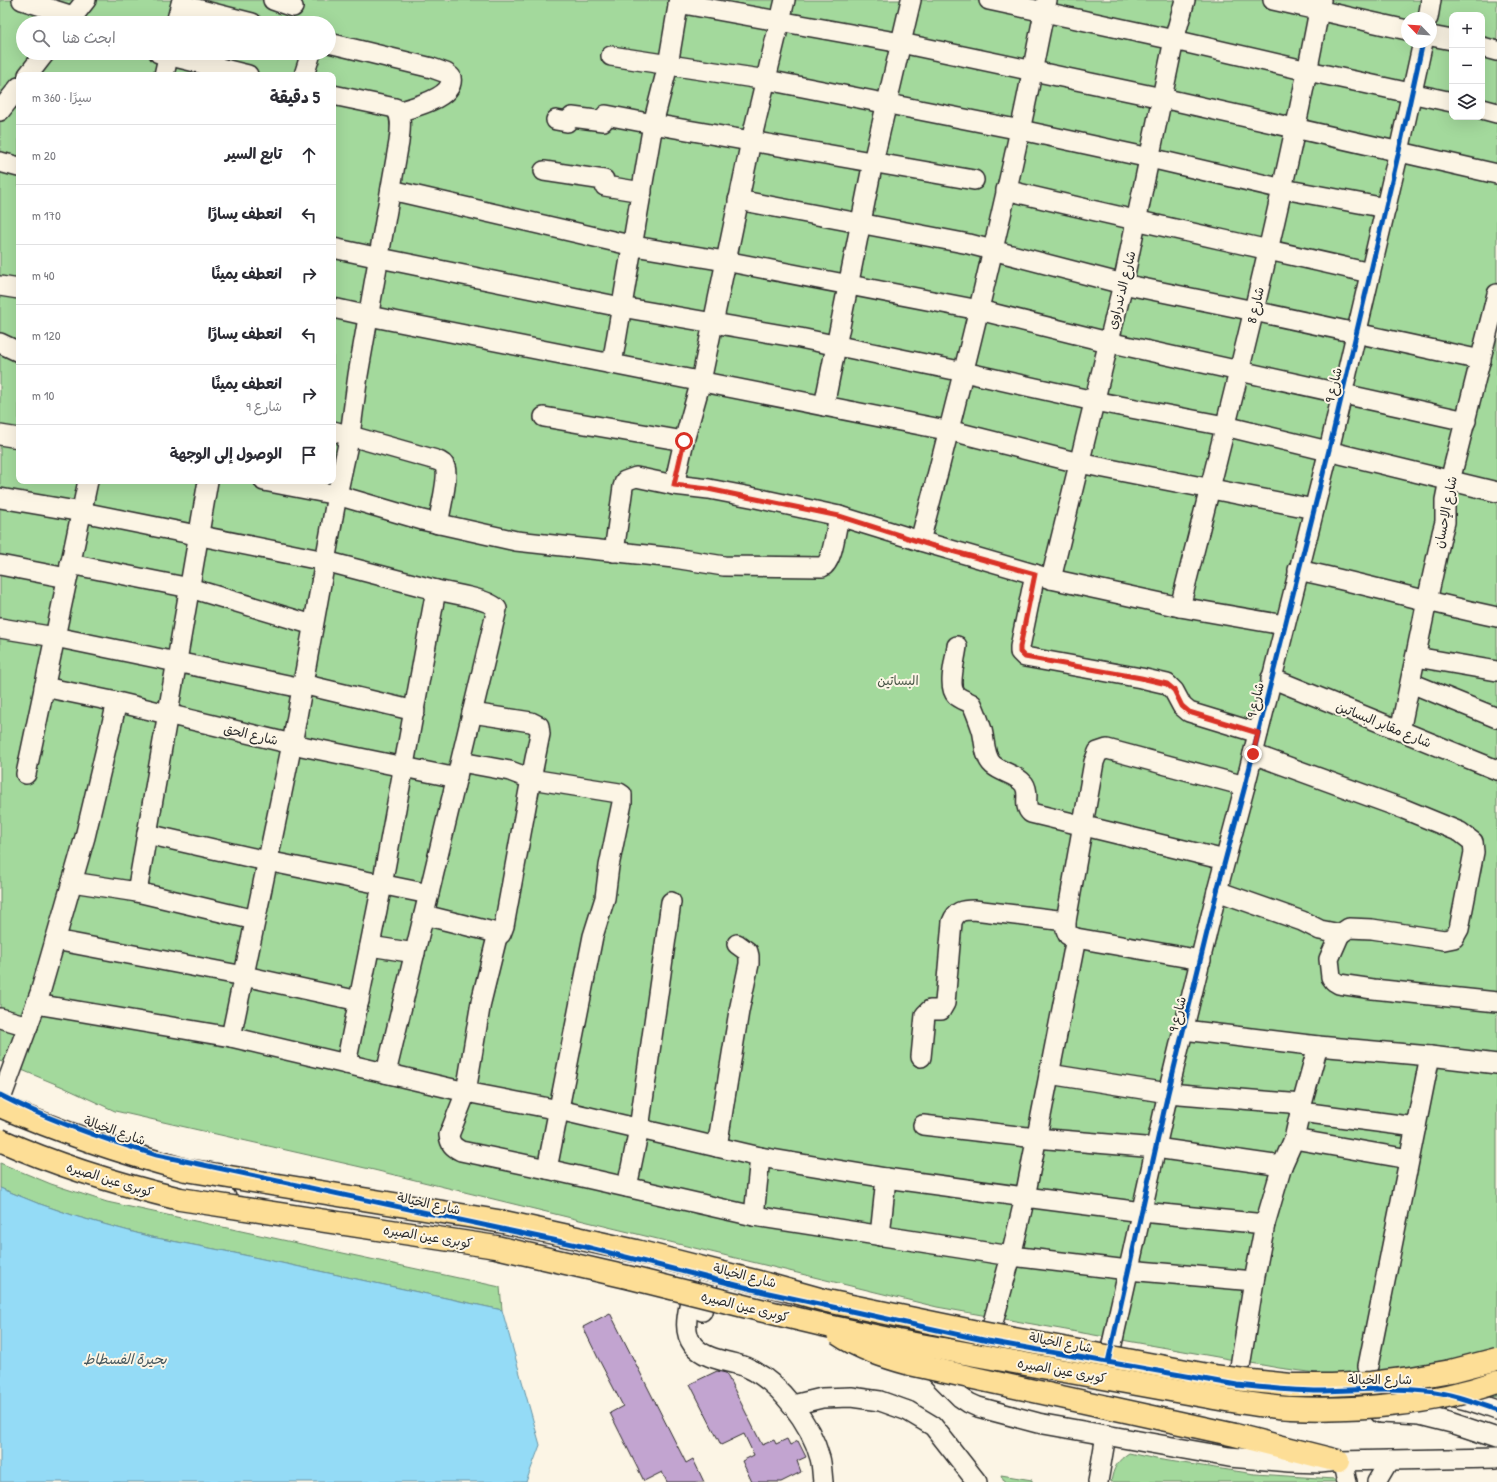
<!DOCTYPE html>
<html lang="ar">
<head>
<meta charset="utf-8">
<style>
	:root { --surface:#fff; --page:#f7f7f7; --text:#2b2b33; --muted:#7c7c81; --line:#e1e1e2 }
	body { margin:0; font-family:"Patrick Hand","Playpen Sans Arabic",sans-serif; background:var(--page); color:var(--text); direction:rtl }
	.controls { position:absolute; right:12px; top:12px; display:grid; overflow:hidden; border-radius:8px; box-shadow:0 4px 16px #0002 }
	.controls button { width:36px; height:36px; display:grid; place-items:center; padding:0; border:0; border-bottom:1px solid var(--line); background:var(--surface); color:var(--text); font:20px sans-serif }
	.compass { position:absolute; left:1401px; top:12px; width:36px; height:36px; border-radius:50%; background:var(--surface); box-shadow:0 4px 16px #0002; rotate:295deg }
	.stop { position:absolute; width:12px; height:12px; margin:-9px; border:3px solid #d93025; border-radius:50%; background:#fff }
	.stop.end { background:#d93025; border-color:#fff; box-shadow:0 1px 4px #0008 }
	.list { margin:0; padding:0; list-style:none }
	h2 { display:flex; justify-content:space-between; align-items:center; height:52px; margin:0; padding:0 16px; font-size:17px }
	h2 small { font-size:13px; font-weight:400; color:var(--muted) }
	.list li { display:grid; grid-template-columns:26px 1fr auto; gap:12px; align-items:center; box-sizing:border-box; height:60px; padding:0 16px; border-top:1px solid var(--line) }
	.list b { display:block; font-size:15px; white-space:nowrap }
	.list p { margin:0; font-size:13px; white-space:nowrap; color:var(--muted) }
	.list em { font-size:13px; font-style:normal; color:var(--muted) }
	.icon { flex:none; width:22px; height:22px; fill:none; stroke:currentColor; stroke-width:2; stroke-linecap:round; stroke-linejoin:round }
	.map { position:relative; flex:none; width:1497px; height:1482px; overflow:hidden; direction:ltr }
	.search { position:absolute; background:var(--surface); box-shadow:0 4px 16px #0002; left:16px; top:16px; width:320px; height:44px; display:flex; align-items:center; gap:10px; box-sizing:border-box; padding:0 14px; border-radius:22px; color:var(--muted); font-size:15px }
	.panel { position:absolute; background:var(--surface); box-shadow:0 4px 16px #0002; left:16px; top:72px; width:320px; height:412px; border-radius:8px; direction:rtl }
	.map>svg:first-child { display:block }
	.green { fill:#a3d99c; stroke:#678264; fill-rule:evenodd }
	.water { fill:#94dbf6; stroke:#6a95a5 }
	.building { fill:#c2a4d0; stroke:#2b2b2b }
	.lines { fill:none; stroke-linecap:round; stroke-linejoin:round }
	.minor-casing { stroke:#2b2b2b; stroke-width:22 }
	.highway-casing { stroke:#2b2b2b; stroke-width:25 }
	.minor { stroke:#fcf5e5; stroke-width:19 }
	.highway { stroke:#fdde96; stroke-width:22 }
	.highway-bridge-casing { stroke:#2b2b2b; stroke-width:25; stroke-linecap:butt }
	.highway-bridge { stroke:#fdde96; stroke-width:22 }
	.cycleway-casing { stroke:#fcf5e5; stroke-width:8 }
	.cycleway { stroke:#0057b8; stroke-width:5 }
	.route { stroke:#d93025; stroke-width:5 }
	.labels { text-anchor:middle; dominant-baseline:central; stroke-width:4; stroke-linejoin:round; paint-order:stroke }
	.street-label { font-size:13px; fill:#2b2b2b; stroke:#fcf5e5 }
	.park-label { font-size:13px; fill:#495647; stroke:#fcf5e5 }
	.water-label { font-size:14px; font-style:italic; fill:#45575e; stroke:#fcf5e5 }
</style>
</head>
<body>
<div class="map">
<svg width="1497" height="1482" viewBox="0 0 1497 1482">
	<rect width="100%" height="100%" fill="#fcf5e5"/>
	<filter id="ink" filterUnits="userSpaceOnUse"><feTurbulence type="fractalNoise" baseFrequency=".025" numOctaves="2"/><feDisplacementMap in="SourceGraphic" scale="8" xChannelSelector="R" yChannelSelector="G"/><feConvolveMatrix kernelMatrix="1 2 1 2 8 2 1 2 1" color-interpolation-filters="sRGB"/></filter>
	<g filter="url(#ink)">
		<g class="green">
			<path d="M 0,0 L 1497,0 L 1497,1397 L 1279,1368 L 937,1307 L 374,1170 L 115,1111 L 63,1087 L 0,1061 ZM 1452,15 L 1482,15 L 1482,117 L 1452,117 ZM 1407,18 L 1431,18 L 1431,42 L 1407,42 ZM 23,23 L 329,23 L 329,53 L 23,53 ZM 19,75 L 333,75 L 333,481 L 19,481 Z"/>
			<polygon points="0,1163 51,1184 107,1202 500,1287 502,1310 225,1251 151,1237 78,1217 37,1203 0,1188"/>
			<path d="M 1129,1453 L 1156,1459 L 1255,1474 L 1335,1479 L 1335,1482 L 1111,1482 C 1113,1468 1118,1460 1129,1453 Z"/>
			<polygon points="1001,1475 1032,1480 1032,1482 1004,1482"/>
		</g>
		<polygon class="water" points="0,1188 37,1203 78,1217 151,1237 225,1251 502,1310 540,1445 526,1482 0,1482"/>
		<g class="building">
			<polygon points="610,1313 686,1463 693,1459 704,1482 667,1482 662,1472 644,1481 610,1413 623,1406 598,1358 583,1327"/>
			<polygon points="717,1371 726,1373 762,1445 774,1440 776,1444 787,1439 790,1445 798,1441 806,1457 797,1461 801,1472 781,1482 752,1482 742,1461 754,1455 744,1434 721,1445 690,1384"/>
		</g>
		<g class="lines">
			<defs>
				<g id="minor">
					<polyline points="22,0 73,16"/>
					<polyline points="273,0 293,7"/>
					<polyline points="679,0 668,65 653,124 612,364 956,432 1079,463 1314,509"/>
					<polyline points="989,0 1174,40 1308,71 1452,102"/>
					<path d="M 1047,0 C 1037,43 1030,87 1020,130 C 990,268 956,405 920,541 L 1051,579 L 1180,607 L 1284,625"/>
					<polyline points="1273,0 1407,30"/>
					<polyline points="678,3 901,43 1162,98 1497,174"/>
					<polyline points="181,5 252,23"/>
					<polyline points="1428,18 1431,0"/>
					<polyline points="68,23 86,0"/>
					<polyline points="176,23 182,0"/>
					<polyline points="1431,36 1452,40"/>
					<path d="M 329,43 L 432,68 L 446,73 L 451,77 C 455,98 413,107 398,112"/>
					<polyline points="1482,47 1497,51"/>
					<polyline points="159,53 248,75"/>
					<polyline points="611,56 767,80 1021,130 1150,158 1283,189 1386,208"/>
					<polyline points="28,75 45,53"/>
					<polyline points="164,75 169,53"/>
					<polyline points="304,75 311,53"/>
					<polyline points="1482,109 1497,113"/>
					<polyline points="0,111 19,87"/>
					<polyline points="556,120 567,122 572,117 603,121 606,115 653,124 974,180"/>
					<polyline points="0,162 19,167"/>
					<polyline points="544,171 604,180 605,186 642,192"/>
					<polyline points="391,190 634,246 725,261 979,310 1108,342 1466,421"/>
					<path d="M 1006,190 C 1127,219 1249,245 1370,273"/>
					<polyline points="738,200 969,244 1123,284 1254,311 1481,360"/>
					<polyline points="333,248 380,258 621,307 800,338 964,372 1094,401 1225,426 1497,492"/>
					<polyline points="0,286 19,289"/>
					<polyline points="333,308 369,316 612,364"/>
					<polyline points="0,343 19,352"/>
					<polyline points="824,406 873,162 911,0"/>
					<polyline points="544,417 684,441"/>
					<path d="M 333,431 L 436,460 C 439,461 444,463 445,467 C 449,476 440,512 438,524"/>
					<polyline points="0,435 19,438"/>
					<path d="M 264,481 L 337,495 L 422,520 L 516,541 L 674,558 L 724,566 L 822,567 C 833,562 836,528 839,516"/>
					<polyline points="674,485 684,441 701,381 751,141 785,0"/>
					<polyline points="0,498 82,512 325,561 436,590 382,885 346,1064"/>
					<polyline points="614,552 623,487 625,481 636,477 674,485 709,489 756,498 839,516 920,541"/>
					<polyline points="70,564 190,588 313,625"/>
					<polyline points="0,565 67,578"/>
					<path d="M 1298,570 C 1365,584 1430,603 1497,617"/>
					<polyline points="1035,574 1020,647 1020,652 1025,657 1141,678 1167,684 1174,691 1182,706 1189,712 1258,733"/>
					<polyline points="1051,579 1123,284 1174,40 1185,0"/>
					<path d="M 1180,607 C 1231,405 1283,204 1321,0"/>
					<polyline points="0,628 55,637 302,688"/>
					<path d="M 957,646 C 956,658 947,686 956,695 C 960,699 967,701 972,704 C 976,712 979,721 982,730 C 985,741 984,757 993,765 C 1002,773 1016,774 1024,784 C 1031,794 1022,805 1031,813 L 1225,860"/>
					<polyline points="1416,657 1497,671"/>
					<polyline points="1271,678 1497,770"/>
					<polyline points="1411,683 1497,718"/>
					<polyline points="302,684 415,711"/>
					<polyline points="44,687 117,702 292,744 457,778"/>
					<polyline points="472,713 531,722 539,726 540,734 531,779 619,793 622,795 622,803 609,866 605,898 593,936 547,1169"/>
					<polyline points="1400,731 1427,601 1442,533 1445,522 1445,500 1447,490 1450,481 1497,294"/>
					<polyline points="1253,754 1404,809 1460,832 1473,842 1474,852 1459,929 1454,938 1444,940 1372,929 1349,928 1340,934"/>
					<polyline points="26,774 88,481"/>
					<polyline points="147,834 267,861 429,894"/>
					<polyline points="72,882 137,892 255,920"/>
					<polyline points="1217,891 1302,921 1320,930 1340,934 1329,959 1331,977 1334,981 1339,984 1373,989 1497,1002"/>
					<polyline points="137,892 208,481"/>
					<polyline points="424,915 501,934 504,926 531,779 510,771 461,762"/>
					<path d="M 498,933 L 481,1002 L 466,1092 L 449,1135 C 450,1144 453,1147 461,1151 L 547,1169 L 754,1216 L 1011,1256 L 1128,1270 L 1254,1281"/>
					<polyline points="55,940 244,976 359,1001"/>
					<polyline points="370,946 415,953"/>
					<polyline points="1201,960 1076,938 1068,935 1066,930 1066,921 1094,762 1098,752 1107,749 1245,786"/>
					<polyline points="36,1004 231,1037 466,1092 559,1110 760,1157 886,1178 1025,1197 1142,1212 1265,1224"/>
					<polyline points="0,1018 28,1026"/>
					<path d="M 231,1037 L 292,744 L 337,495 L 350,435 L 358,375 L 399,142 C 400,131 403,117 395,108 L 333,95"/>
					<polyline points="1318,1046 1430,1056 1497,1064"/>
					<path d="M 921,1057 L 925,1015 L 930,1010 L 941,1010 L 945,1003 L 952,922 C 956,911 962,910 974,910 L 1066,921"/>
					<path d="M 386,1073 L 497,609 C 490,599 449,593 436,590"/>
					<polyline points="1049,1074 1168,1093 1302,1104"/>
					<polyline points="2,1096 40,993 85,837 117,702"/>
					<polyline points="1301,1112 1416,1127"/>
					<polyline points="923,1125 1036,1138 1156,1148 1282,1166 1294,1139 1302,1104 1318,1046 1184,1030"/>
					<path d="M 0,1127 C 74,1160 147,1179 226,1197"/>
					<polyline points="1294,1139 1409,1159"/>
					<polyline points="717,1147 739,1011 749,964 749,956 748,952 737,944"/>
					<polyline points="627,1187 639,1129 671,902"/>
					<polyline points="754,1216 760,1157"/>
					<polyline points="880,1236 886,1178"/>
					<path d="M 690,1301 C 687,1316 683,1332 693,1345 C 705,1360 730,1361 746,1367 C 779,1381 811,1424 820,1458 C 822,1465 822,1474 823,1482"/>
					<polyline points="702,1311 709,1277"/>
					<polyline points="988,1341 1011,1256 1025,1197 1076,938"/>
					<polyline points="1108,1362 1168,1093 1217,891 1245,786 1329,450 1399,151 1423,42"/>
					<polyline points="927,1364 960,1397 969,1403 978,1407 1038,1423 1229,1457 1289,1462 1320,1463 1338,1461 1497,1458"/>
					<polyline points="1368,1366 1430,1056"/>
					<polyline points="1237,1385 1254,1281 1265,1224 1282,1166"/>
					<path d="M 1381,1389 C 1425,1388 1456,1395 1497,1410"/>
					<polyline points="793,1405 822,1398 851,1397 880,1401 908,1411 933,1426 977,1482"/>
					<polyline points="1380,1413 1420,1415 1452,1423 1497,1438"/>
					<polyline points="1338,1461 1344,1468 1347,1482"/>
					<polyline points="1098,1482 1106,1435"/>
					<polyline points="1377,1482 1390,1460"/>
				</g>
				<polyline id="highway" points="1235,1435 1338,1461"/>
			</defs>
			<use href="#minor" class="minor-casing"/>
			<use href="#highway" class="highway-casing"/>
			<use href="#minor" class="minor"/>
			<use href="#highway" class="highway"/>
			<defs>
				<g id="highway-bridge">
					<path d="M 0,1106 C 60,1132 122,1153 186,1170 L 504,1222 L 636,1251 L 766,1284 L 827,1301 L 987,1334 L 1213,1376 L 1252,1381 L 1291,1385 L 1331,1385 L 1371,1383 L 1411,1378 L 1451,1371 L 1497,1359"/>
					<path d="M 0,1140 C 58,1166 118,1184 180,1199 L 496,1247 L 627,1277 L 760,1310 L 823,1325 L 898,1341 L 1209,1397 C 1237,1402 1264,1407 1291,1408 C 1358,1411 1434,1404 1497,1382"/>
					<path d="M 838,1334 C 860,1349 885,1357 910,1364 L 1235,1435"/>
				</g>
			</defs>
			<use href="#highway-bridge" class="highway-bridge-casing"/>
			<use href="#highway-bridge" class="highway-bridge"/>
			<defs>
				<g id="cycleway">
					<path d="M 0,1095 C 50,1121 103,1139 157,1155 L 586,1247 L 764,1292 L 988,1341 L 1237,1385 C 1265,1388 1292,1391 1320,1391 C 1355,1390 1391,1387 1426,1391 C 1451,1393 1474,1402 1497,1410"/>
					<polyline points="1108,1362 1168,1093 1217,891 1245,786 1329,450 1399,151 1423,42"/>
				</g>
			</defs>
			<use href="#cycleway" class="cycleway-casing"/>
			<use href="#cycleway" class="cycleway"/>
		</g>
	</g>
	<g class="lines" filter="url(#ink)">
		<polyline class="route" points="684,441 674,485 708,489 839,516 930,545 1035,574 1020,647 1020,652 1025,657 1141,678 1167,684 1174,690 1182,706 1189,712 1258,733 1253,754"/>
	</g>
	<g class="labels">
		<g class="street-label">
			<text transform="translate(1121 290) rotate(-76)">شارع الدندراوى</text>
			<text transform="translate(1255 305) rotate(-77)">شارع 8</text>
			<text transform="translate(1333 385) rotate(-77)">شارع 9</text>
			<text transform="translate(1445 512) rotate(-79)">شارع الإحسان</text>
			<text transform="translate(1255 700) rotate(-77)">شارع 9</text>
			<text transform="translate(1384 724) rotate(22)">شارع مقابر البساتين</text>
			<text transform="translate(251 734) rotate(13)">شارع الحق</text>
			<text transform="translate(1177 1014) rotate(-76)">شارع 9</text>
			<text transform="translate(115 1130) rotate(19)">شارع الخيالة</text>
			<text transform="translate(110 1179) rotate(17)">كوبرى عين الصيره</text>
			<text transform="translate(429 1203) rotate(12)">شارع الخيالة</text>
			<text transform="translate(428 1236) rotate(9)">كوبرى عين الصيره</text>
			<text transform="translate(745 1275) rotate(14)">شارع الخيالة</text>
			<text transform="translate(745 1306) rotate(14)">كوبرى عين الصيره</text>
			<text transform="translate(1061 1342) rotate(10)">شارع الخيالة</text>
			<text transform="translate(1062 1370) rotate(10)">كوبرى عين الصيره</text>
			<text x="1380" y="1379">شارع الخيالة</text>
		</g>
		<g class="park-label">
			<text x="898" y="680">البساتين</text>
		</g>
		<g class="water-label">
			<text x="125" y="1358">بحيرة الفسطاط</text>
		</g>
	</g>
</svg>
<div class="controls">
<button>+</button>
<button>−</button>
<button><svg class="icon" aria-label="layers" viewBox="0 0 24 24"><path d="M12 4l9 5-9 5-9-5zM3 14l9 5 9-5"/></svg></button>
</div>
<svg class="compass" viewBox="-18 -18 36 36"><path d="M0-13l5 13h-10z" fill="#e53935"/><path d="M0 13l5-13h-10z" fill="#7c7c81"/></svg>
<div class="stop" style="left:684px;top:441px"></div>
<div class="stop end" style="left:1253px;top:754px"></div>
<div class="search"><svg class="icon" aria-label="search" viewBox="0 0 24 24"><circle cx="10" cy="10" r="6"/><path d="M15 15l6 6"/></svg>ابحث هنا</div>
<section class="panel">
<h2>5 دقيقة<small>سيرًا · 360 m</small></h2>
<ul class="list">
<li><svg class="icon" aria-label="ahead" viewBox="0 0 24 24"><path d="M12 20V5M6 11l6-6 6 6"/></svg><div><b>تابع السير</b></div><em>20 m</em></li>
<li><svg class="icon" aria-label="left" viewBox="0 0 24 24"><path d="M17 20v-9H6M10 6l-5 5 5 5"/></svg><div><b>انعطف يسارًا</b></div><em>170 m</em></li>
<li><svg class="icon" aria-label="right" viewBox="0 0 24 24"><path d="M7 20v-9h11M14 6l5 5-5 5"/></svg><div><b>انعطف يمينًا</b></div><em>40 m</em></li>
<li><svg class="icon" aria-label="left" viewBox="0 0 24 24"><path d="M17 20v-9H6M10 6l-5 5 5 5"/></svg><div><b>انعطف يسارًا</b></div><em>120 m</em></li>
<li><svg class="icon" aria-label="right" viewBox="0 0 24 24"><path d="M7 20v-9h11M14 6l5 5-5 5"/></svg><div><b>انعطف يمينًا</b><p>شارع 9</p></div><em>10 m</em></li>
<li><svg class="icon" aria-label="arrive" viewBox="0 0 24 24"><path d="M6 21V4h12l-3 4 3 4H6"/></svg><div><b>الوصول إلى الوجهة</b></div></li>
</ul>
</section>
</div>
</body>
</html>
